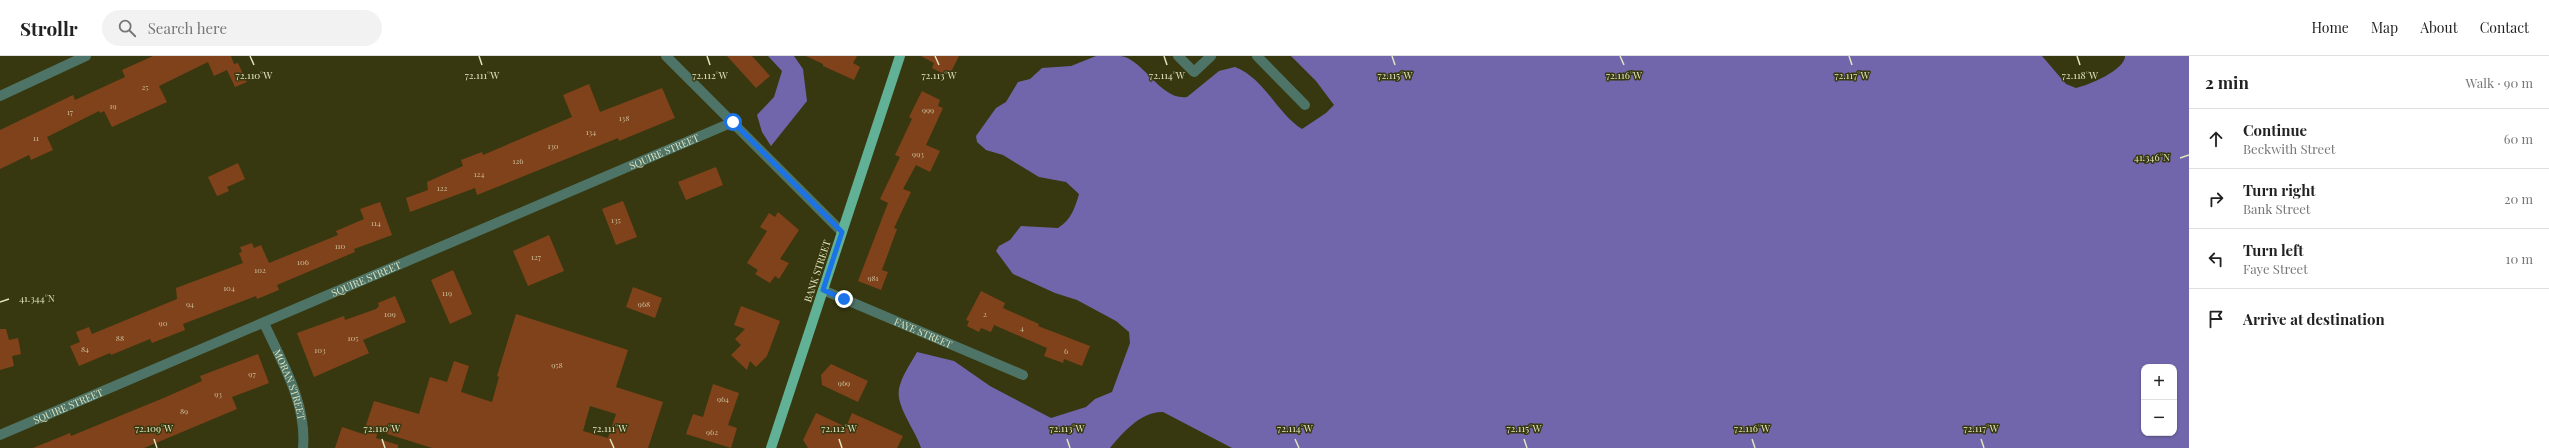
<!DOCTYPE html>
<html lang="en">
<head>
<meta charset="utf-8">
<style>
	:root { --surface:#fff; --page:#f2f2f2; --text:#222; --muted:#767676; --line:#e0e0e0 }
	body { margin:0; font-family:"Playfair Display",serif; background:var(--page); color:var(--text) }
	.controls { position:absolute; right:12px; bottom:12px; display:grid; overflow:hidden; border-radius:8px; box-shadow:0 1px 3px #0004 }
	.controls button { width:36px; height:36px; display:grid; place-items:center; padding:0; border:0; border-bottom:1px solid var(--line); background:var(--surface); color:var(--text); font:20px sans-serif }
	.stop { position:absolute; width:12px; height:12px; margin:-9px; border:3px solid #1a73e8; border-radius:50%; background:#fff }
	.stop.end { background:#1a73e8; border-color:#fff; box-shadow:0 1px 4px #0008 }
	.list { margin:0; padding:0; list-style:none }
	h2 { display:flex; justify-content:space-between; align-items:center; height:52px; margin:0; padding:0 16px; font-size:17px }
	h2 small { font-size:13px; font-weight:400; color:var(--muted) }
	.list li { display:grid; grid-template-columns:26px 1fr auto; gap:12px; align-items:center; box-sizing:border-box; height:60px; padding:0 16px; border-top:1px solid var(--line) }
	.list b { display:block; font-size:15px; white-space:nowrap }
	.list p { margin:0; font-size:13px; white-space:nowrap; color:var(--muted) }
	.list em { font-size:13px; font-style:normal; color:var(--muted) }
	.icon { flex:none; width:22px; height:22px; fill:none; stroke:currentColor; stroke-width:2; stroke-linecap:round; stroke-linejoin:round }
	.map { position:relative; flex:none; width:2189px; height:392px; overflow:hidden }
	header { display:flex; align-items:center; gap:24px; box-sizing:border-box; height:56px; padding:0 20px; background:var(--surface); border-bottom:1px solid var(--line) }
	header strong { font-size:19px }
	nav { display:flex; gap:22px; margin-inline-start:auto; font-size:14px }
	.search { width:280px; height:36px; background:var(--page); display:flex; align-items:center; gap:10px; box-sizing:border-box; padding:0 14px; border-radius:22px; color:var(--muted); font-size:15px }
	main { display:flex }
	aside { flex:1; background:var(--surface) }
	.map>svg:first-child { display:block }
	.forest { fill:#7166ab; fill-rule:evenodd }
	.building { fill:#80421b; fill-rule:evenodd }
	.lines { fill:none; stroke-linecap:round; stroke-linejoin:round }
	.minor { stroke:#4e7467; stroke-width:10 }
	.major { stroke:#60b196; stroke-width:10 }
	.route { stroke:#1a73e8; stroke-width:5 }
	.ticks { fill:none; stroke:#e1e4be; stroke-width:1.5 }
	.labels { text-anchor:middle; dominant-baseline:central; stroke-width:3; stroke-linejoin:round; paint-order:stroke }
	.number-label { font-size:8px; fill:#c9bc95 }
	.street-label { font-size:10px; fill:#e1e4be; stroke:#37380f }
	.ticks-label { font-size:10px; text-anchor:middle; fill:#e1e4be; stroke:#37380f; stroke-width:3; stroke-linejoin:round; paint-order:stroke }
</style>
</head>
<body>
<header>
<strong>Strollr</strong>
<div class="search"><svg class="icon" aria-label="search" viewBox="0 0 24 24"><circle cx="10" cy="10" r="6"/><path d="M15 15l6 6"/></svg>Search here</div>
<nav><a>Home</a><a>Map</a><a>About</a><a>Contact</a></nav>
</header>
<main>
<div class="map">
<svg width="2189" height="392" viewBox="0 0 2189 392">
	<rect width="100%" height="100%" fill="#37380f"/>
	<g class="forest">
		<polygon points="768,0 794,0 803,13 807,45 771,90 762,76 757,59 774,41 782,15"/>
		<path d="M 1096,0 C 1104,0 1113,0 1121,0 C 1144,4 1161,45 1187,41 L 1219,15 L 1235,11 C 1264,22 1277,57 1302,73 L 1326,57 L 1334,49 L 1316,25 L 1291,0 L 2042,0 L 2066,28 L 2076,32 C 2089,29 2125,14 2125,0 L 2189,0 L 2189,392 L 1232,392 L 1163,356 C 1142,355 1123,376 1110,392 L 921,392 C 915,372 893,348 900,329 C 903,318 911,307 917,296 L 954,305 L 990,330 L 1051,362 L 1086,351 L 1095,343 L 1112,336 L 1130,287 L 1129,276 L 1116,265 L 1077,244 L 1055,237 L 1013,218 L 996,195 L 999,190 L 1010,184 L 1021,170 L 1058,172 C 1071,164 1075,152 1079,138 L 1066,126 L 1039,121 L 1003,99 L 986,94 L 977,86 L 976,80 L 996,52 L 1006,46 L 1018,26 L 1030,23 L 1042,12 L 1071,10 ZM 2144,311 L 2174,311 L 2174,377 L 2144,377 Z"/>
	</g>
	<g class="building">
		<polygon points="153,0 231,0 234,8 238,7 247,26 235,31 227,14 214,20 208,6 159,30 167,46 112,71 104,55 100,57 99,55 47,81 53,94 31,104 29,99 0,113 0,74 73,39 75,44 125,21 122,14"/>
		<polygon points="727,0 752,0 770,20 756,32"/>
		<polygon points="806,0 857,0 853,7 860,11 854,24 823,10 823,8"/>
		<polygon points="921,0 959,0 951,16 948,15 946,19 932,12 934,7"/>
		<polygon points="589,28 600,56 662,32 675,62 619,85 618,82 477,139 475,132 410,156 406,142 428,134 427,126 463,110 461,104 482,96 483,99 572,61 563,39"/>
		<polygon points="922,35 940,44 938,50 943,52 926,89 940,95 930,116 916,109 903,133 911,136 894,172 897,173 882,214 888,216 881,234 858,225 888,147 880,143 900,101 895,99 912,63 909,61"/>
		<polygon points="238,107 245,123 227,131 229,135 217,140 208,121"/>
		<polygon points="716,111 723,129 686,144 678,126"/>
		<polygon points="623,145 637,181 616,189 602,153"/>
		<polygon points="380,146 392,179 354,193 355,196 277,229 279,234 257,243 256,240 183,268 185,274 152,287 150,283 111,299 110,297 79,310 70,290 80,286 76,276 89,271 92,278 177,243 176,232 243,207 239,197 242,196 240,191 252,187 254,192 261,189 269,207 338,179 336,175 364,163 360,153"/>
		<polygon points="778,156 799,174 780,203 789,207 779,223 775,220 770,227 755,218 758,214 747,207 767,175 760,171 769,157 775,161"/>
		<polygon points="549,179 564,215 528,230 513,195"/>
		<polygon points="453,214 472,258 450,268 431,224"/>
		<polygon points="633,231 662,242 655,262 626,251"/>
		<polygon points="981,235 1005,247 1003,252 1039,268 1038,270 1090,290 1082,310 1064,303 1063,307 1044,300 1047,292 994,269 991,276 981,272 979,276 967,270 969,265 966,264"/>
		<polygon points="395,240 406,266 363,284 369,297 314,321 297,277 344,260 345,264 376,253 379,250 378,247"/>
		<polygon points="741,250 780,265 767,300 756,311 750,305 747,314 731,299 741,289 735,283 745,273 734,269"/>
		<path d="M 516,258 L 628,294 L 616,331 L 663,346 L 648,392 L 432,392 L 378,375 L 376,382 L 398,389 L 398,392 L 335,392 L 342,371 L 363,378 L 374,345 L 419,358 L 430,321 L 447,326 L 454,305 L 469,310 L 461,336 L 492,346 L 499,321 L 497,320 ZM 590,350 L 616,358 L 608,382 L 583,375 Z"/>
		<polygon points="0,273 6,273 9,284 18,282 21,298 12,300 14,310 0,314"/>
		<polygon points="258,298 269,327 232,341 237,353 144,392 33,392 70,377 71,380 166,341 202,325 200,320"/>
		<polygon points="831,308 868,325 858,346 822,329 821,319"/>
		<polygon points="713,328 739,337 728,369 737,372 731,392 686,378 693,358 703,361"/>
		<polygon points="816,357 846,371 852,357 903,380 897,392 808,392 803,384"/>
	</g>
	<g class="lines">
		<g class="minor">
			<polyline points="666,0 842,176"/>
			<polyline points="1178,0 1194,16 1211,0"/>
			<polyline points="1257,0 1305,49"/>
			<polyline points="0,40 86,0"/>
			<path id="s1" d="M 823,234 L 1023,319"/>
			<path id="s2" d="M 264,267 C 282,307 307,347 303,392"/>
			<path id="s3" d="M 0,379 L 733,66"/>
		</g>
		<polyline class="major" points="771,392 900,0"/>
	</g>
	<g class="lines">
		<polyline class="route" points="733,66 842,176 823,234 844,243"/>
	</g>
	<path class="ticks" d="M 250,0 L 254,9M 479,0 L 482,9M 707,0 L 710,9M 935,0 L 939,9M 1164,0 L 1167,9M 1392,0 L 1395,9M 1620,0 L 1624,9M 1849,0 L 1852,9M 2077,0 L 2080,9M 2180,102 L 2189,99M 0,246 L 9,243M 154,383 L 157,392M 382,383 L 385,392M 610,383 L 614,392M 839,383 L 842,392M 1067,383 L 1070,392M 1295,383 L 1299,392M 1524,383 L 1527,392M 1752,383 L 1755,392M 1981,383 L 1984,392"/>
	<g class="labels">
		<g class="number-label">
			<text x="145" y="30">25</text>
			<text x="113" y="49">19</text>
			<text x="928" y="53">999</text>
			<text x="70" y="55">17</text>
			<text x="624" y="61">138</text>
			<text x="591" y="75">134</text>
			<text x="36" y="81">11</text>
			<text x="553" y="89">130</text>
			<text x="918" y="97">993</text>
			<text x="518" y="104">126</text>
			<text x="479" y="117">124</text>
			<text x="442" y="131">122</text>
			<text x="616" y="163">135</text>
			<text x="376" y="166">114</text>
			<text x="340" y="189">110</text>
			<text x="536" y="200">127</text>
			<text x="303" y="205">106</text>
			<text x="260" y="213">102</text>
			<text x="873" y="221">981</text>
			<text x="229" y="231">104</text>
			<text x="447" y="236">119</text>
			<text x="190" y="247">94</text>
			<text x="644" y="247">968</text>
			<text x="390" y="257">109</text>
			<text x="985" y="257">2</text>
			<text x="163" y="266">90</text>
			<text x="1022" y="271">4</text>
			<text x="120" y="281">88</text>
			<text x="353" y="281">105</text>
			<text x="85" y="292">84</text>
			<text x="320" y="293">103</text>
			<text x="1066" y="294">6</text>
			<text x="557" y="308">958</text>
			<text x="252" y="317">97</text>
			<text x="844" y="326">969</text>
			<text x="218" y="337">93</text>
			<text x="723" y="342">964</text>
			<text x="184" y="354">89</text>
			<text x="712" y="375">962</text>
		</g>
		<g class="street-label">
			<text stroke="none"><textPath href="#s3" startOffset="722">SQUIRE STREET</textPath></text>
			<text transform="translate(817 215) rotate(-72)">BANK STREET</text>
			<text stroke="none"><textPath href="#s3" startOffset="398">SQUIRE STREET</textPath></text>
			<text stroke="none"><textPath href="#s1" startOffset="109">FAYE STREET</textPath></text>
			<text stroke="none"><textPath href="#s2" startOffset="67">MORAN STREET</textPath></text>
			<text stroke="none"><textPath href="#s3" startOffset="74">SQUIRE STREET</textPath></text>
		</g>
	</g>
	<g class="ticks-label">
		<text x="1167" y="23">72.114°W</text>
		<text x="1395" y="23">72.115°W</text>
		<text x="1852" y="23">72.117°W</text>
		<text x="2080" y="23">72.118°W</text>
		<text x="254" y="23">72.110°W</text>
		<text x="482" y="23">72.111°W</text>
		<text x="710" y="23">72.112°W</text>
		<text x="939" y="23">72.113°W</text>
		<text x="1624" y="23">72.116°W</text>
		<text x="2152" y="105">41.346°N</text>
		<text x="37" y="246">41.344°N</text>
		<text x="154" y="376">72.109°W</text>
		<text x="382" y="376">72.110°W</text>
		<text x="610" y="376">72.111°W</text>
		<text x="839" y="376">72.112°W</text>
		<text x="1067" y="376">72.113°W</text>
		<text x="1295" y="376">72.114°W</text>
		<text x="1524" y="376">72.115°W</text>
		<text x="1752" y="376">72.116°W</text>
		<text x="1981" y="376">72.117°W</text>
	</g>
</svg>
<div class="controls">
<button>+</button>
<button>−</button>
</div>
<div class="stop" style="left:733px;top:66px"></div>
<div class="stop end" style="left:844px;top:243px"></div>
</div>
<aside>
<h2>2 min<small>Walk · 90 m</small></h2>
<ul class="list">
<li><svg class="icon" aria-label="ahead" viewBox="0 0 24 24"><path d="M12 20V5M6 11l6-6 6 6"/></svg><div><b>Continue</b><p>Beckwith Street</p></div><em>60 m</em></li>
<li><svg class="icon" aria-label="right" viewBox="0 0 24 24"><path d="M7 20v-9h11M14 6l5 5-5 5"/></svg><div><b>Turn right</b><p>Bank Street</p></div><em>20 m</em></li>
<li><svg class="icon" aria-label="left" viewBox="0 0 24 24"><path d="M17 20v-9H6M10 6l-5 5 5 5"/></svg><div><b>Turn left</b><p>Faye Street</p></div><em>10 m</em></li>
<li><svg class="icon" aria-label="arrive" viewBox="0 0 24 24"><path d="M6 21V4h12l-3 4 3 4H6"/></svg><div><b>Arrive at destination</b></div></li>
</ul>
</aside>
</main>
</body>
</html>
